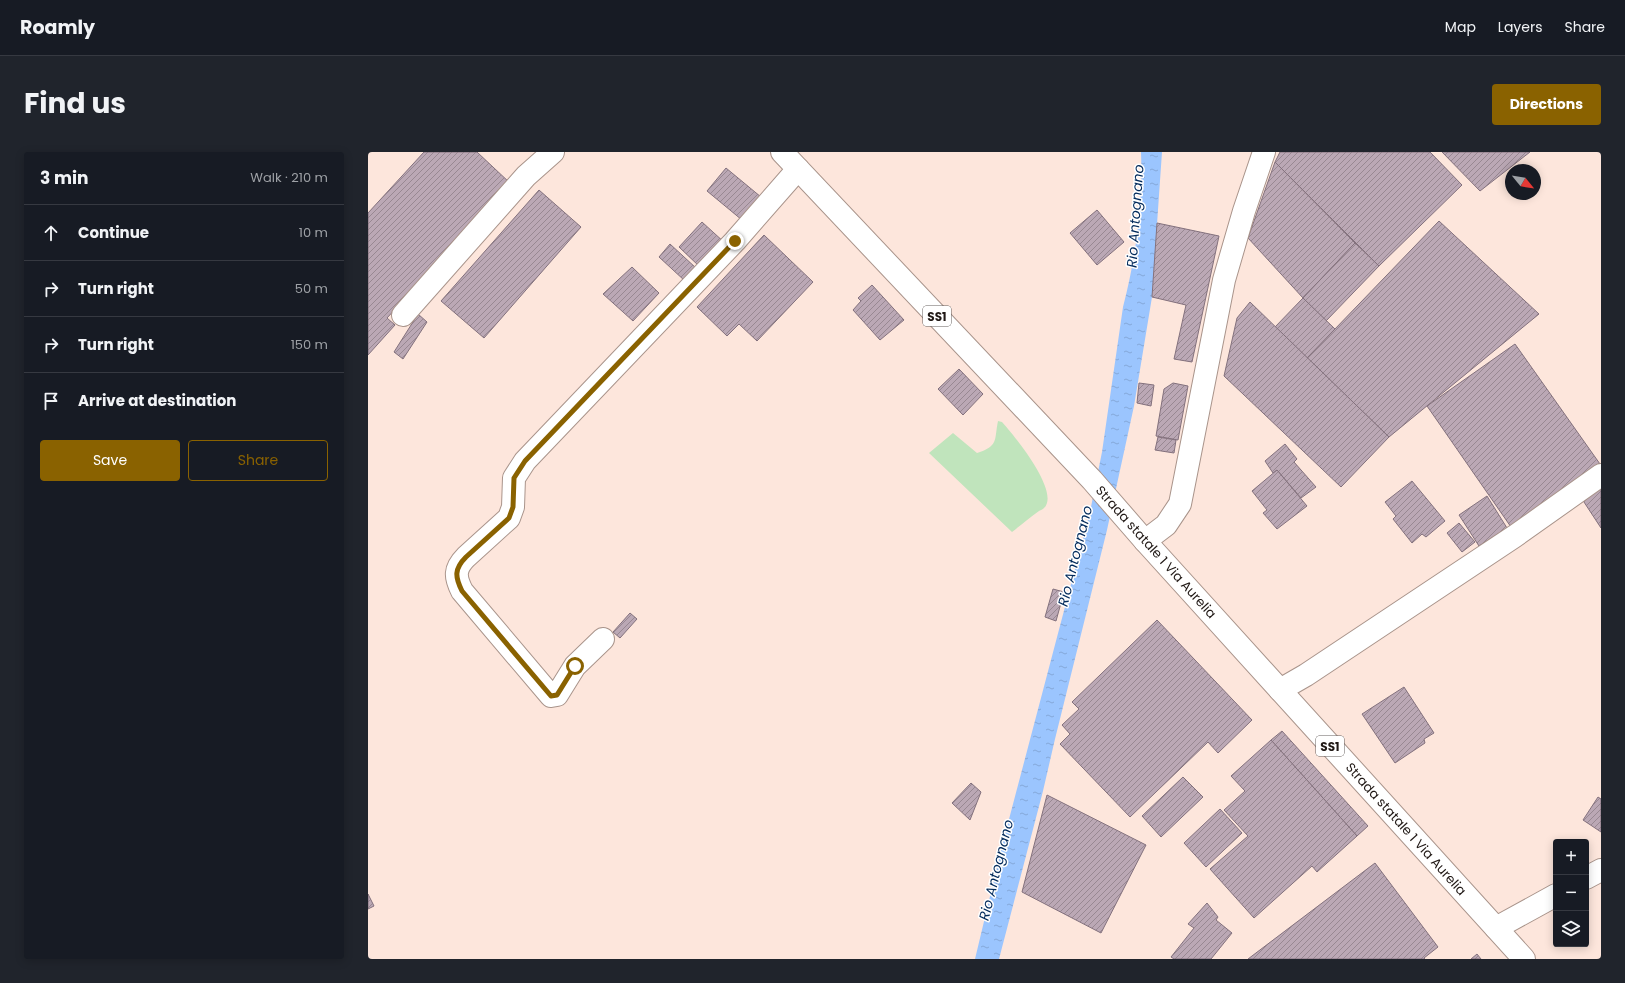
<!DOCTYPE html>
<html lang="en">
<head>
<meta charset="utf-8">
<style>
	:root { --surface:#171b24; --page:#20242c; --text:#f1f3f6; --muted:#9ea1a6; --line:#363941; --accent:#8a6200 }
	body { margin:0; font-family:Poppins,sans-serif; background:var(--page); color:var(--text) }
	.controls { position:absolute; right:12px; bottom:12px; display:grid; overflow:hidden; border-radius:4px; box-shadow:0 2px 10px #0003 }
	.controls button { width:36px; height:36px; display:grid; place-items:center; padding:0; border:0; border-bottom:1px solid var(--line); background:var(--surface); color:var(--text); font:20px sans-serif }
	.compass { position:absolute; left:1137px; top:12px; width:36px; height:36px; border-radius:50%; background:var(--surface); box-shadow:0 2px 10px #0003; rotate:120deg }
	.stop { position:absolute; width:12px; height:12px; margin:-9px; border:3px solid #8a6200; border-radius:50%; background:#fff }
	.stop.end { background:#8a6200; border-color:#fff; box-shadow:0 1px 4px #0008 }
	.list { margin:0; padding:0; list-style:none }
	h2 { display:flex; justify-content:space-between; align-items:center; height:52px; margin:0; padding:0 16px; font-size:17px }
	h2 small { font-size:13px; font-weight:400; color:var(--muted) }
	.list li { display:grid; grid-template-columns:26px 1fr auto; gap:12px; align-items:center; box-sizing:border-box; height:56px; padding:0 16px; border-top:1px solid var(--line) }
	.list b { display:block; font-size:15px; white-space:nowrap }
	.list em { font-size:13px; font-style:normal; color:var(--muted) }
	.actions { display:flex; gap:8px; padding:12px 16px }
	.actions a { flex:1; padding:9px 0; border:1px solid var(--accent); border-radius:4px; text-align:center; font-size:14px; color:var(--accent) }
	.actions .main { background:var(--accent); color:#fff }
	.icon { flex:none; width:22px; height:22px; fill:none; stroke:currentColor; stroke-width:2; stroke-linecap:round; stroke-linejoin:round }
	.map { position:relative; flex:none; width:1233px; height:807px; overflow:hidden; border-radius:4px }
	header { display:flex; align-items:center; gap:24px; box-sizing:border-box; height:56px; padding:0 20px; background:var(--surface); border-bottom:1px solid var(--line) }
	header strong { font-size:19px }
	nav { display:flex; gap:22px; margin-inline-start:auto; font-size:14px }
	.intro { display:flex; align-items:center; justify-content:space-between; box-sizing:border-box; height:96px; padding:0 24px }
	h1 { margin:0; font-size:28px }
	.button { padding:10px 18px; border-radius:4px; background:var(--accent); color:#fff; font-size:14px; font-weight:700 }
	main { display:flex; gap:24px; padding:0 24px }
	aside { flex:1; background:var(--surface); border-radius:4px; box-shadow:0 2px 10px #0003 }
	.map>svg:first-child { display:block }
	.green { fill:#c0e4bc }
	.water { fill:url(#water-ripples) }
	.building { fill:url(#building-hatch); stroke:#83717d }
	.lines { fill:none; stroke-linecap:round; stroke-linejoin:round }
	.minor-casing { stroke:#a9948b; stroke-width:24 }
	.major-casing { stroke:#a9948b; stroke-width:24 }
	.minor { stroke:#fff; stroke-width:22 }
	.major { stroke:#fff; stroke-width:22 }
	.route { stroke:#8a6200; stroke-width:5 }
	.labels { text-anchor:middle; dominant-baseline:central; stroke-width:3; stroke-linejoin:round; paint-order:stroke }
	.shield { fill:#fff; stroke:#635d5b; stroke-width:1 }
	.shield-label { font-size:12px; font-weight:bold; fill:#201815 }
	.street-label { font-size:13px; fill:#201815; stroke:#fff }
	.water-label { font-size:14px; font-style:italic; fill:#022a5b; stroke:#fff }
</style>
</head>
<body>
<header>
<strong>Roamly</strong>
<nav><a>Map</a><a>Layers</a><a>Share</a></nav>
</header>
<div class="intro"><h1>Find us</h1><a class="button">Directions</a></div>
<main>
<aside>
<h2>3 min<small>Walk · 210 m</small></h2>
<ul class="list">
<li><svg class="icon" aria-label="ahead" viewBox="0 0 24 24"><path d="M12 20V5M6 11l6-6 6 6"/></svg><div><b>Continue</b></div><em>10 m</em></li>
<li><svg class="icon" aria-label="right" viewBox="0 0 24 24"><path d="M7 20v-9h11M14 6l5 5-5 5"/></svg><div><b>Turn right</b></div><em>50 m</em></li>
<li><svg class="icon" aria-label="right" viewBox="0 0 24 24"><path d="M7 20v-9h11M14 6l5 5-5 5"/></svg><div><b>Turn right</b></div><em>150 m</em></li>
<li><svg class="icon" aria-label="arrive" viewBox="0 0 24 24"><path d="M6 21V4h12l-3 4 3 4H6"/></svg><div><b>Arrive at destination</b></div></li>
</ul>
<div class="actions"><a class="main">Save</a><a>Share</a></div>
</aside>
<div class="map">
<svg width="1233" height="807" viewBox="0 0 1233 807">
	<defs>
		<pattern id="water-ripples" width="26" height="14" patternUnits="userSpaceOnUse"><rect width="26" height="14" fill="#9bc5fe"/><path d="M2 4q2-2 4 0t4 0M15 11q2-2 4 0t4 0" fill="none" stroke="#85a8d9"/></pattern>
		<pattern id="building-hatch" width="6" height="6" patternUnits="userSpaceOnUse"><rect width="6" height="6" fill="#bba8b5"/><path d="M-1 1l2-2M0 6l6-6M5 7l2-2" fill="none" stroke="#988892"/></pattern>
	</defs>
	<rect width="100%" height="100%" fill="#fde6dc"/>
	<path class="green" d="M 630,269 L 634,270 C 645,282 693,340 676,356 C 674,358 672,358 671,359 C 661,366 653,373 644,380 L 561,301 L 585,281 L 609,301 C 631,294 626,288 630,269 Z"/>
	<path class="water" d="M 773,0 L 794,0 L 784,145 L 766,254 L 739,378 L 687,587 L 675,639 L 631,807 L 607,807 L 635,690 L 722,360 L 734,300 L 755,155 C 768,105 775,51 773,0 Z"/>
	<g class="building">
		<polygon points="56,0 109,0 142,31 19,166 27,173 0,203 0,61"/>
		<polygon points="912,0 1062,0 1094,33 1011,114 907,10"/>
		<polygon points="1074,0 1162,0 1112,39"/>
		<polygon points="907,10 987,91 935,146 880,86"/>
		<polygon points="358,16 393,45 374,68 339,39"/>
		<polygon points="171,38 213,75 116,186 73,149"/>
		<polygon points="729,58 756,90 729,113 702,81"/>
		<polygon points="1071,69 1171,162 1021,285 939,206"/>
		<polygon points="334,70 357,91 332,115 311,95"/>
		<polygon points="789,71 851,84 824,210 806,207 818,153 784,145"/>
		<polygon points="396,83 445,130 389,189 371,172 359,184 329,155"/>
		<polygon points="987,91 1011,114 958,169 935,146"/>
		<polygon points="302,92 328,116 317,129 291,105"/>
		<polygon points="264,115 291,141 265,169 235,142"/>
		<polygon points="504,133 536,168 512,188 485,158 493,149 490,146"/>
		<polygon points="935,146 967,177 939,206 907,175"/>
		<polygon points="882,150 1021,285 973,335 856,224 869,166"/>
		<polygon points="50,162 59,170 35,207 26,200"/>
		<polygon points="1147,192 1232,312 1143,375 1059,254"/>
		<polygon points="591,217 615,242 595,263 570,237"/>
		<polygon points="771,231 786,233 783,254 769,251"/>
		<polygon points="805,231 820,234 810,288 788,284 796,237"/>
		<polygon points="790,285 808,288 806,301 787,298"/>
		<polygon points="917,292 929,307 926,310 948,335 933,346 909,318 905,321 897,309"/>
		<polygon points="909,318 939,354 909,377 895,361 899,358 884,339"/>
		<polygon points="1044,329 1077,369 1058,385 1054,382 1044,391 1025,367 1028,364 1017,350"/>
		<polygon points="1233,335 1233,376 1214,347"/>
		<polygon points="1119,344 1139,376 1111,394 1091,363"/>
		<polygon points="1091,371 1107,390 1094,400 1079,381"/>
		<polygon points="685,437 696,440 688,469 677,465"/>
		<polygon points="262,461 269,467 252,486 245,480"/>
		<polygon points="789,468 884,568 850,601 840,590 762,665 692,592 702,582 694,573 711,557 704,550"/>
		<polygon points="1036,535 1066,581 1056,587 1057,591 1027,611 994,562"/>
		<polygon points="914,579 1000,674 989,684 903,588"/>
		<polygon points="903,588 989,684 949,720 944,714 886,766 842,717 880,684 856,658 877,639 863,624"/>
		<polygon points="815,625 835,645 793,685 774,664"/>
		<polygon points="603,631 613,640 602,668 584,651"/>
		<polygon points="679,643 778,693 733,781 654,740"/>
		<polygon points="1230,645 1233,647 1233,680 1215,668"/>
		<polygon points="852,657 874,681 838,715 816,691"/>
		<polygon points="1007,711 1070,795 1056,806 1057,807 880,807"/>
		<polygon points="0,742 6,754 0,757"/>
		<polygon points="839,751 850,765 848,768 864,781 843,807 806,807 803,805 826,776 820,772"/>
		<polygon points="1109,802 1113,807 1103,807"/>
	</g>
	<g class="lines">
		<defs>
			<g id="minor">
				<polyline points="35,163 158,24 185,0"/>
				<polyline points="777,389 798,373 812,352 856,128 876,59 896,0"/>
				<path d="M 235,487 L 207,514 L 189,543 L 183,544 L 94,439 C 87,425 86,417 98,405 L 141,366 L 145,355 L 146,326 L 157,309 L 367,89 L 430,17"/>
				<polyline points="912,538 938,523 1147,384 1233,323"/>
				<polyline points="1218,726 1233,718"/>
				<polyline points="1128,776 1188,743"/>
			</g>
			<polyline id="major" points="414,0 724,328 777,389 1156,807"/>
		</defs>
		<use href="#minor" class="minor-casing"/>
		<use href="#major" class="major-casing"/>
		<use href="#minor" class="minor"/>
		<use href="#major" class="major"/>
	</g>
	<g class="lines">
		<path class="route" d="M 207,514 L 189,543 L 183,544 L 94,439 C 87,425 86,417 98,405 L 141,366 L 145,355 L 146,326 L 157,309 L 367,89"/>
	</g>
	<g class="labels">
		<g class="shield">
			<rect x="555" y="154" width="28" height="20" rx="3"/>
			<rect x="948" y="584" width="28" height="20" rx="3"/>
		</g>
		<g class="shield-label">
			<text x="569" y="164">SS1</text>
			<text x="962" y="594">SS1</text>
		</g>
		<g class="street-label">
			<text transform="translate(788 400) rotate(48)">Strada statale 1 Via Aurelia</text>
			<text transform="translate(1038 677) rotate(48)">Strada statale 1 Via Aurelia</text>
		</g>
		<g class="water-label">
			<text transform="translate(767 64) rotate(-86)">Rio Antognano</text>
			<text transform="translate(707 404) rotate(-76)">Rio Antognano</text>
			<text transform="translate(628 718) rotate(-76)">Rio Antognano</text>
		</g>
	</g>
</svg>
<div class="controls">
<button>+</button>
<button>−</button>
<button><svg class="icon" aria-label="layers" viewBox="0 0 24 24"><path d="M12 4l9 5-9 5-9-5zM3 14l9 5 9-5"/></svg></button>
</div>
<svg class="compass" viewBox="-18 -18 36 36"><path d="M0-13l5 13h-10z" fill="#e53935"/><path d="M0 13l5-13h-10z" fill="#9ea1a6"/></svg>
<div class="stop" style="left:207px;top:514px"></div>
<div class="stop end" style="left:367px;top:89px"></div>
</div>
</main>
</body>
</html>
